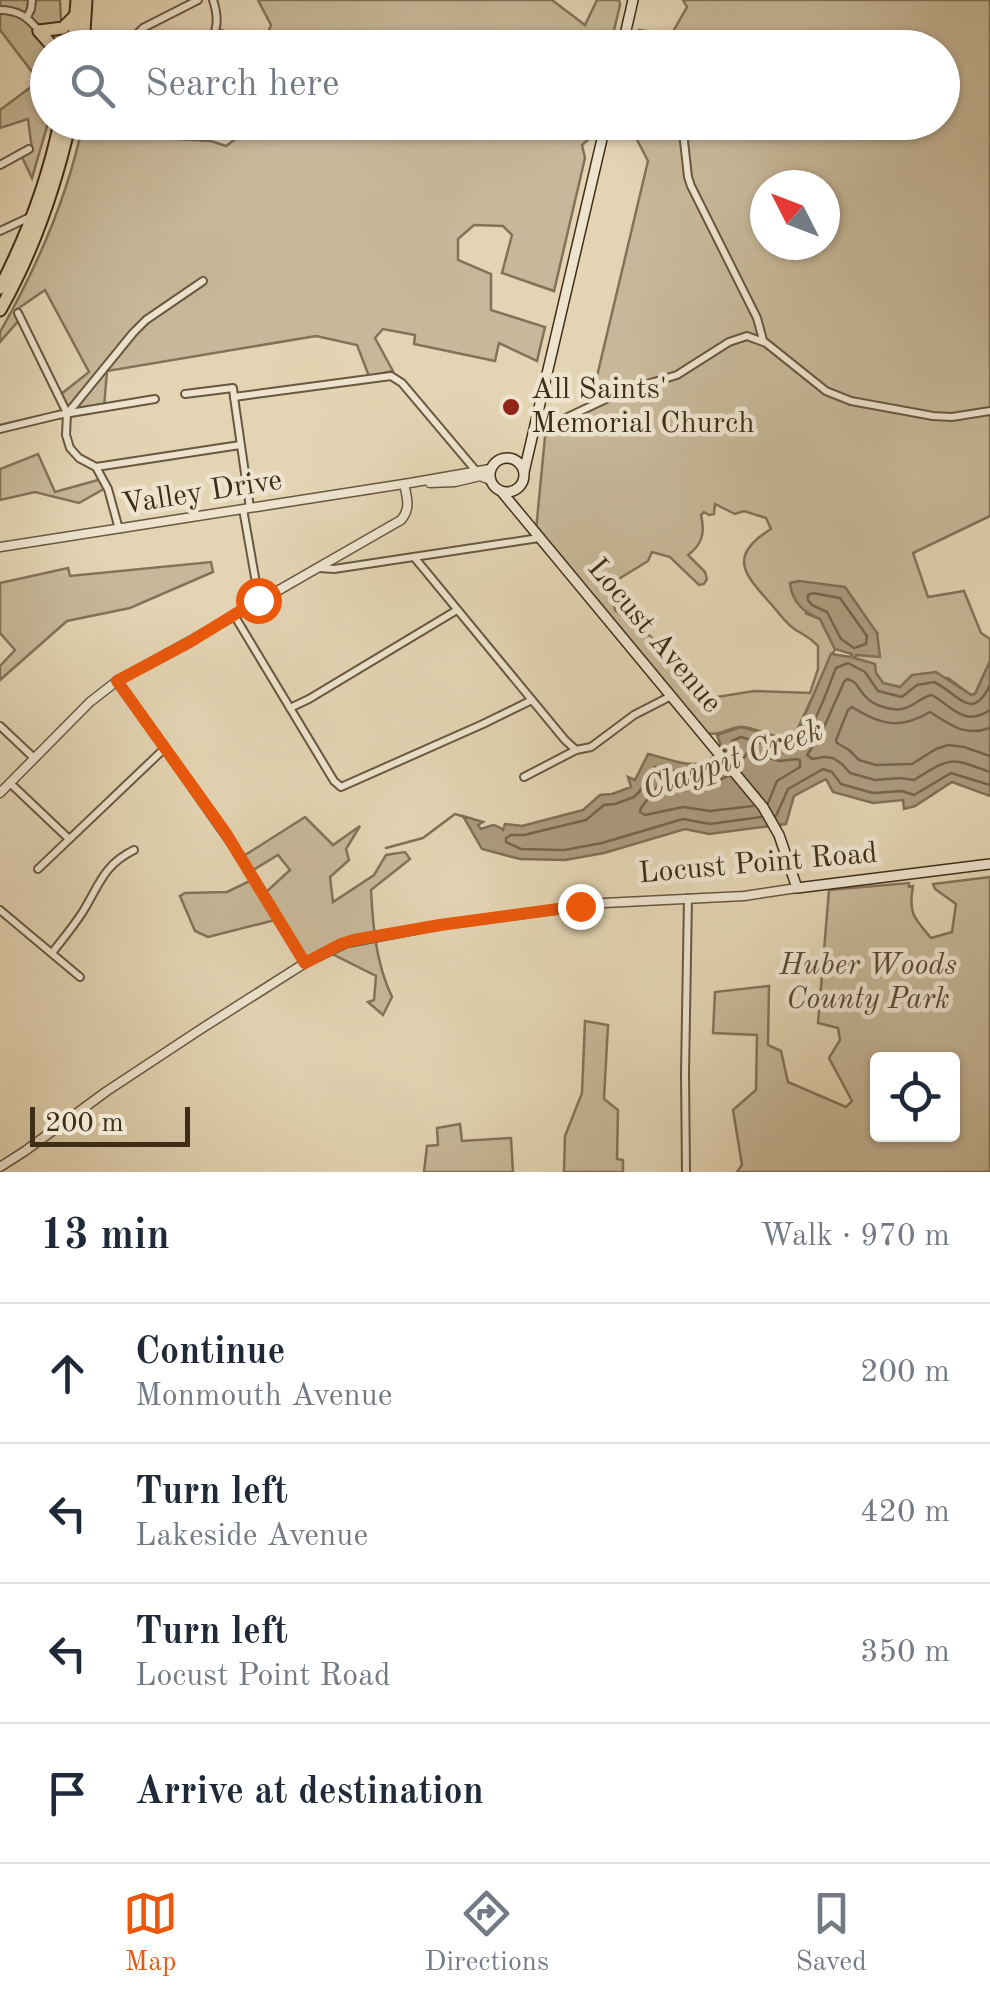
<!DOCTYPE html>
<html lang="en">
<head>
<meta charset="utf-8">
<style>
	:root { --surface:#fff; --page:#f2f2f3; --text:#1f2937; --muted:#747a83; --line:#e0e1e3; --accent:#ea580c }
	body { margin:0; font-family:"Old Standard TT",serif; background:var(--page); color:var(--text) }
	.controls { position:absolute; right:30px; bottom:30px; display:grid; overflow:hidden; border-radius:10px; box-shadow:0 2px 8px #0004 }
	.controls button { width:90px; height:90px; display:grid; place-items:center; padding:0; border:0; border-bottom:2px solid var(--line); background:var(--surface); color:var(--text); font:50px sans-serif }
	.compass { position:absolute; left:750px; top:170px; width:90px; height:90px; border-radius:50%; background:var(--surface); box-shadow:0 2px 8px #0004; rotate:312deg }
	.scale { position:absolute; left:30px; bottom:25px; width:160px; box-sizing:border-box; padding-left:10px; border:5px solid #402d18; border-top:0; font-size:28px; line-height:35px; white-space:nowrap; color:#402d18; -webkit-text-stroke:8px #ede3ce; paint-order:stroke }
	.stop { position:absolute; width:30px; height:30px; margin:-22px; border:8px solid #ea580c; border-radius:50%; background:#fff }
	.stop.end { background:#ea580c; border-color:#fff; box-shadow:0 2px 10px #0008 }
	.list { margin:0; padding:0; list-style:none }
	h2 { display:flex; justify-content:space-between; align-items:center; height:130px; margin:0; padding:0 40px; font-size:42px }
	h2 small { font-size:32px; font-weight:400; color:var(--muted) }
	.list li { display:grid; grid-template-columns:65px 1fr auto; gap:30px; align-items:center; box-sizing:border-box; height:140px; padding:0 40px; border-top:2px solid var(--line) }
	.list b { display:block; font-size:38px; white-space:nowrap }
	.list p { margin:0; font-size:32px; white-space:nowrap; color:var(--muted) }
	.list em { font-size:32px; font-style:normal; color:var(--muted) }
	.icon { flex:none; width:55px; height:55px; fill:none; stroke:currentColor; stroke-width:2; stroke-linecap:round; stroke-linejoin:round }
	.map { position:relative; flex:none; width:990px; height:1172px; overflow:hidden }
	.search { position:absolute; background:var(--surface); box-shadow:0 2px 8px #0004; left:30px; right:30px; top:30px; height:110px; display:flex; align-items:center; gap:25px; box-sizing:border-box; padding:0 35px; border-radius:55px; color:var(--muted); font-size:38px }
	.sheet { height:690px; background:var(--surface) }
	nav { display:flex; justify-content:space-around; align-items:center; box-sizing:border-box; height:140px; border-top:2px solid var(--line); background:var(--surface); font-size:28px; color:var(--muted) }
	nav a { display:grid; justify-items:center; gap:5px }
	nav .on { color:var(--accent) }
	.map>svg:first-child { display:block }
	.green { fill:#c7b899; stroke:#847258; stroke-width:2.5; fill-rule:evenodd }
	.water { fill:#ac9b7e; stroke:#816f55; stroke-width:2.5 }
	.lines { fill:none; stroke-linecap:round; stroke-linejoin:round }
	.shore { stroke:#76644b; stroke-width:2.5 }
	.stream { stroke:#816f55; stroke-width:2.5 }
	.minor-casing { stroke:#69573f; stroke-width:10 }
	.tertiary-casing { stroke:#69573f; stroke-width:11 }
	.secondary-casing { stroke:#402d18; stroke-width:12 }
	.trunk-casing { stroke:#402d18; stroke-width:15 }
	.minor { stroke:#ede3ce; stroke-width:6 }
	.tertiary { stroke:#ede3ce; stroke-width:8 }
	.secondary { stroke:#ede3ce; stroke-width:9 }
	.trunk { stroke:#e3d4b3; stroke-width:11 }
	.route { stroke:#ea580c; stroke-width:12 }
	.poi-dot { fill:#8f2418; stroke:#ede3ce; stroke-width:4 }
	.labels { text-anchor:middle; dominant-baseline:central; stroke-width:9; stroke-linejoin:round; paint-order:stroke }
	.poi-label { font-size:30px; fill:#402d18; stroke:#ede3ce; text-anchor:start }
	.street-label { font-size:30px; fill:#402d18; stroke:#ede3ce }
	.park-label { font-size:30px; font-style:italic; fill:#5b4932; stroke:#ede3ce }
	.water-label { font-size:32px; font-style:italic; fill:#5b4832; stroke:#ede3ce }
</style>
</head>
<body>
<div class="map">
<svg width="990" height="1172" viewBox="0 0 990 1172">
	<rect width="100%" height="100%" fill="#e3d4b3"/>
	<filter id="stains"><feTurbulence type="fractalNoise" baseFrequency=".002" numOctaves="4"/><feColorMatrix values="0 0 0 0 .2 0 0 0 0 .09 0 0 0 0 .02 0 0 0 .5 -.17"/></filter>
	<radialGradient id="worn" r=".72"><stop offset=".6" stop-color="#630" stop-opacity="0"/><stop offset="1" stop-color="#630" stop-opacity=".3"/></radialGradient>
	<g class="green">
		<polygon points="0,0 60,0 62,44 61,47 48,48 48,123 32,178 21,155 32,149 28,119 0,128 0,110 39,81 0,30"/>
		<polygon points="258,0 552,0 585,25 597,0 619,0 620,5 610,47 262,48 271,25"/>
		<path d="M 683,0 L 990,0 L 990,516 L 913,553 L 928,597 L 964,591 L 981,633 L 990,639 L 990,661 L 975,694 L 971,695 L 948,678 L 900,687 L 883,683 L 876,673 L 854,658 L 877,633 L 805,613 L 820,619 L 835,649 L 796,732 C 777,746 760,726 740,727 C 727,728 721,736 707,733 L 536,530 L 545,437 L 589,410 L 648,161 L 634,134 L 615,134 L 618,123 L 942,122 L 942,48 L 635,47 L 639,30 L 671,35 L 687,7 ZM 765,185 L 825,185 L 825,245 L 765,245 ZM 715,504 L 735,514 L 744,511 L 766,518 L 771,529 C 727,556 744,574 771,604 C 778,612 785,622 793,628 C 804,636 808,635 818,646 L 818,669 L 810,693 L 754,691 L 717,697 L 693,694 L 683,672 L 648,634 L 636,627 L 615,610 L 609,585 L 648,561 L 652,552 L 670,557 L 699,585 L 704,584 L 707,579 L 705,572 L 688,555 C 703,544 705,532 701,515 L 704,512 L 709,515 L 714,514 Z"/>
		<path d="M 83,123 L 155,123 L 160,138 L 211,141 L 226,146 L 245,132 L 249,123 L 593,123 L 589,139 L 582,145 L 585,158 L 554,291 L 502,273 L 512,235 L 503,226 L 474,225 L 458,239 L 458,260 L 491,274 L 491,310 L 545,327 L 537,361 L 499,343 L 495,361 L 414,344 L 415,335 L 383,329 L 375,338 L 393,371 L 369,376 L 357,345 L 316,336 L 107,371 L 104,407 L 68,414 L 60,395 L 89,372 L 45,290 L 16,310 L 20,319 L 0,342 L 0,332 C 37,267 68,197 83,123 Z"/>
		<polygon points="38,454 55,492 105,478 109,486 79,503 35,492 0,500 0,469"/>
		<polygon points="211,562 213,572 130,608 67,621 0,680 0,666 15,650 0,633 0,583 68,568 70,576"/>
		<path d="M 305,817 L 333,845 L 360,826 L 346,849 L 349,860 L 330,877 L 333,902 L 374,875 L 386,855 L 405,852 L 410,859 L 371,890 C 373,928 376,963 392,997 L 383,1015 L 368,1002 L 374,1000 L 376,976 L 328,952 L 306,963 L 279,919 L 208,937 L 195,931 L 180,896 L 185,893 L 227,892 L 254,879 L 263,895 L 290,870 L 278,855 L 250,872 L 242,857 Z"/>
		<path d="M 990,877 L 990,1172 L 737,1172 L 742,1165 L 733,1110 L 756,1090 L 757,1035 L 713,1033 L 715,992 L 769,986 L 768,1045 L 781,1051 L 788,1082 L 846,1107 L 852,1101 L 829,1058 L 840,1040 L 838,1028 L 818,1023 L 829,890 L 909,883 L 909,887 L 913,886 C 908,913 914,918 931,938 L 952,932 L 956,904 L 935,889 L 933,884 ZM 878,1060 L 952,1060 L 952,1134 L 878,1134 Z"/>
		<polygon points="585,1021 608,1025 604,1099 618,1110 617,1159 623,1160 623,1172 564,1172 565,1136 582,1093"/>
		<polygon points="460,1124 462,1141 511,1138 513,1172 424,1172 427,1146 438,1145 437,1128"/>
	</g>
	<path class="water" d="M 799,581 L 845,587 L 877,633 L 880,657 L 856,655 L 854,658 L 875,664 L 876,673 L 883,683 L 900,687 L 912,675 L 936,672 L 971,695 L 975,694 L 990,661 L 990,796 L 952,782 L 915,806 L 904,809 L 903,800 L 873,803 L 833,792 L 826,779 L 794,796 L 786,824 L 709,834 L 685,829 L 604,853 L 565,860 L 520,859 L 482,849 L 463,816 L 483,822 L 478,825 L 481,829 C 491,826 493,822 503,830 L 505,824 L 522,826 L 583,810 L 600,795 L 612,794 L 631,787 L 628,777 L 635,780 L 648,754 C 679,761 699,775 722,749 L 717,735 L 741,727 L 783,738 L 792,736 L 801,724 L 831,654 L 851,657 L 852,654 L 835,649 L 820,619 C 803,612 792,602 790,583 Z"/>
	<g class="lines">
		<g class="shore">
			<polygon points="813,593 840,598 867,636 866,644 854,648 841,639 827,612 812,605 808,600 808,595"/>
			<path d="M 990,710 C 964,727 954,708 932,695 C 920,697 914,707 902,709 C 890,711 872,705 864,695 C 857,687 858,682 847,679 L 844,682 L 821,734 L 807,755 L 812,759 L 824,757 L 833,758 L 842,764 L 850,773 L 875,780 L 900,778 L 914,780 C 951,757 949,757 990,772"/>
			<path d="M 990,728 C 964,737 951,725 930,712 C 900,730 881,725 852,707 L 848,710 L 836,740 L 837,743 L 849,750 L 859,760 L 876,765 L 912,764 L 936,749 L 948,745 L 964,747 L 990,756"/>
			<path d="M 729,756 L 732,741 L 741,737 C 753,740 767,746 780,748 C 810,752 826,691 836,668 L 848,663 L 865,672 L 878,691 L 902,697 L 917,685 L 934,682 C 959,694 972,723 990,685"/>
			<polyline points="720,766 699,776 655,767 639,792 634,797 615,804 604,805 586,820 524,835 511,835 506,838 506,842 521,849 564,850 602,843 683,819 710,824 761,817"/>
			<polyline points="738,766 748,752 780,761 796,759 800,760 800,767 777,781 768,803"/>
			<polyline points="728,776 701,788 661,781 641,808 640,812 645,815 683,807 710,811 753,806"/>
			<polyline points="776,816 788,789 823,769 832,772 841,784 873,793 902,791 914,795 951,773 990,785"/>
		</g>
		<polyline class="stream" points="386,848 423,838 455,814 465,817"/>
		<defs>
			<g id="minor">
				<path d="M 0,10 C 18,10 28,17 39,31"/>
				<polyline points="27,17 31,9 32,0"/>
				<polyline points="215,32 239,40 246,48"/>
				<polyline points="133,48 137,34 143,28 198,0"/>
				<path d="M 207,48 C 218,32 219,18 213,0"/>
				<polyline points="682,123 688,177 691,186 757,318 763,340"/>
				<polyline points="0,165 29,149"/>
				<polyline points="0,231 30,217"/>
				<polyline points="18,313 67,413"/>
				<polyline points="185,394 233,388 234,397"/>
				<polyline points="234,397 391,376 402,383 477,472"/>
				<polyline points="234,397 250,508"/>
				<polyline points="0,429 58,415 155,399"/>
				<polyline points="534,431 540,430 621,392 677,375 729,342 747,336 766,343 826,391 851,401 933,416 952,417 990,411"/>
				<polyline points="96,467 240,445"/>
				<polyline points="243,509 259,600"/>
				<polyline points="119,529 108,489 96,467 79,458 70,448 66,435 67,414 133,333 146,320 203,281"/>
				<polyline points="414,557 565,740 576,750"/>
				<polyline points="319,568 334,569 539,538"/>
				<polyline points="234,615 334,781 341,787 483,724 532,700"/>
				<polyline points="117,681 240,856 305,963"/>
				<polyline points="290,708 309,699 457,610"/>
				<polyline points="0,726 34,758"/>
				<polyline points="524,777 576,750 591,747 634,715 671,696"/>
				<polyline points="10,783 69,839"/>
				<polyline points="38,869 165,748"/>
				<polyline points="0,910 80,977"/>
				<path d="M 52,953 C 62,940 73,927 82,913 C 99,886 103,865 134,850"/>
				<polyline points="686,1172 685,1073 688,898"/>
			</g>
			<g id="tertiary">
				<polyline points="430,483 455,482 480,476 490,480"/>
				<polyline points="0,547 410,483 490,469"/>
				<path d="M 0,793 L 90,702 L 117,681 L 190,641 L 401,520 C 411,509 407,497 404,484"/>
				<polyline points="0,1167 25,1151 107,1091 201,1029 305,963 346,943 440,925 604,903 744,896 797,888"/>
			</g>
			<g id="secondary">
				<polyline points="622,48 633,0"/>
				<circle cx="507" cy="475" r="17"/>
				<polyline points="524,472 606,122"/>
				<polyline points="501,491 763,807 779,835 797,888 990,864"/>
			</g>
			<g id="trunk">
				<polyline points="39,31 63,28 76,15"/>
				<polyline points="39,31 54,48"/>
				<polyline points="73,48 77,0"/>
				<polyline points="83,48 86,0"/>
				<path d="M 0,288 C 27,236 48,180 60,122"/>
				<path d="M 0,310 C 33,252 55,188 70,122"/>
			</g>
		</defs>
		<use href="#minor" class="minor-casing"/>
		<use href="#tertiary" class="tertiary-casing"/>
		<use href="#secondary" class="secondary-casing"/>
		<use href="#trunk" class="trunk-casing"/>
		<use href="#minor" class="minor"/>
		<use href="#tertiary" class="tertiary"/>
		<use href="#secondary" class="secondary"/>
		<use href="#trunk" class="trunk"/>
	</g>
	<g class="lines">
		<polyline class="route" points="258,600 190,642 117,681 225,832 305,963 341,944 354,940 440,925 580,906"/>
	</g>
	<circle class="poi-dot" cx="511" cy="407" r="10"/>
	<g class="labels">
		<g class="poi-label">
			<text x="531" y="390">All Saints'<tspan x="531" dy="34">Memorial Church</tspan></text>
		</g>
		<g class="street-label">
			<text transform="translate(202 493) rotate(-9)">Valley Drive</text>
			<text transform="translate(654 636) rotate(50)">Locust Avenue</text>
			<text transform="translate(758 864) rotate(-5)">Locust Point Road</text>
		</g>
		<g class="park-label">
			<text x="868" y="966">Huber Woods<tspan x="868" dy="34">County Park</tspan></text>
		</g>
		<g class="water-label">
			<text transform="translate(733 761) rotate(-19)">Claypit Creek</text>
		</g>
	</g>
	<rect width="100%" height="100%" filter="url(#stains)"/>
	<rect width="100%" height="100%" fill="url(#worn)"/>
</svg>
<div class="controls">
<button><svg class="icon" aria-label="locate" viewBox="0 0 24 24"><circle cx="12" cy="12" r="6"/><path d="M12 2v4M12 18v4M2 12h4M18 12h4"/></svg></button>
</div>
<svg class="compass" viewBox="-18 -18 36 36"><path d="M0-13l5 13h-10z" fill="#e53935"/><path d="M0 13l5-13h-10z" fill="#747a83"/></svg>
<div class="scale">200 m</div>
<div class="stop" style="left:258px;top:600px"></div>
<div class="stop end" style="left:580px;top:906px"></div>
<div class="search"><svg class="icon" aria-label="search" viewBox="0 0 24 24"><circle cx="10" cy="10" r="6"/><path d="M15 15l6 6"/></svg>Search here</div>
</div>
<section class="sheet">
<h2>13 min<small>Walk · 970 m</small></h2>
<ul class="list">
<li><svg class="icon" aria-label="ahead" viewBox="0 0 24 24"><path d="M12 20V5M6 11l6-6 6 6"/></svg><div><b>Continue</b><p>Monmouth Avenue</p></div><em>200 m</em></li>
<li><svg class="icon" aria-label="left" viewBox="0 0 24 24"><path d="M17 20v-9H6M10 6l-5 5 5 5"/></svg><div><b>Turn left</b><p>Lakeside Avenue</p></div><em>420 m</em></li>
<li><svg class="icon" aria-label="left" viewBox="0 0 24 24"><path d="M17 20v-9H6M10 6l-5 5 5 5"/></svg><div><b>Turn left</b><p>Locust Point Road</p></div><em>350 m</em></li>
<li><svg class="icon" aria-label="arrive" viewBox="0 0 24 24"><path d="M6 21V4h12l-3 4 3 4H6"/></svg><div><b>Arrive at destination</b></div></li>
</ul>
</section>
<nav>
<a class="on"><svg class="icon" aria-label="map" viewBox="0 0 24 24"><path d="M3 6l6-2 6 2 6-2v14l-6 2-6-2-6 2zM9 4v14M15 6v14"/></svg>Map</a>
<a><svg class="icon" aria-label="directions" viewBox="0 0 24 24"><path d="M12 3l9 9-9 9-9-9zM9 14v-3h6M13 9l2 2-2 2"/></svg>Directions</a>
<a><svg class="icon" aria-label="saved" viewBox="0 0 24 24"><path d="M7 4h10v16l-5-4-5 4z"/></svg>Saved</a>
</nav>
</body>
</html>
